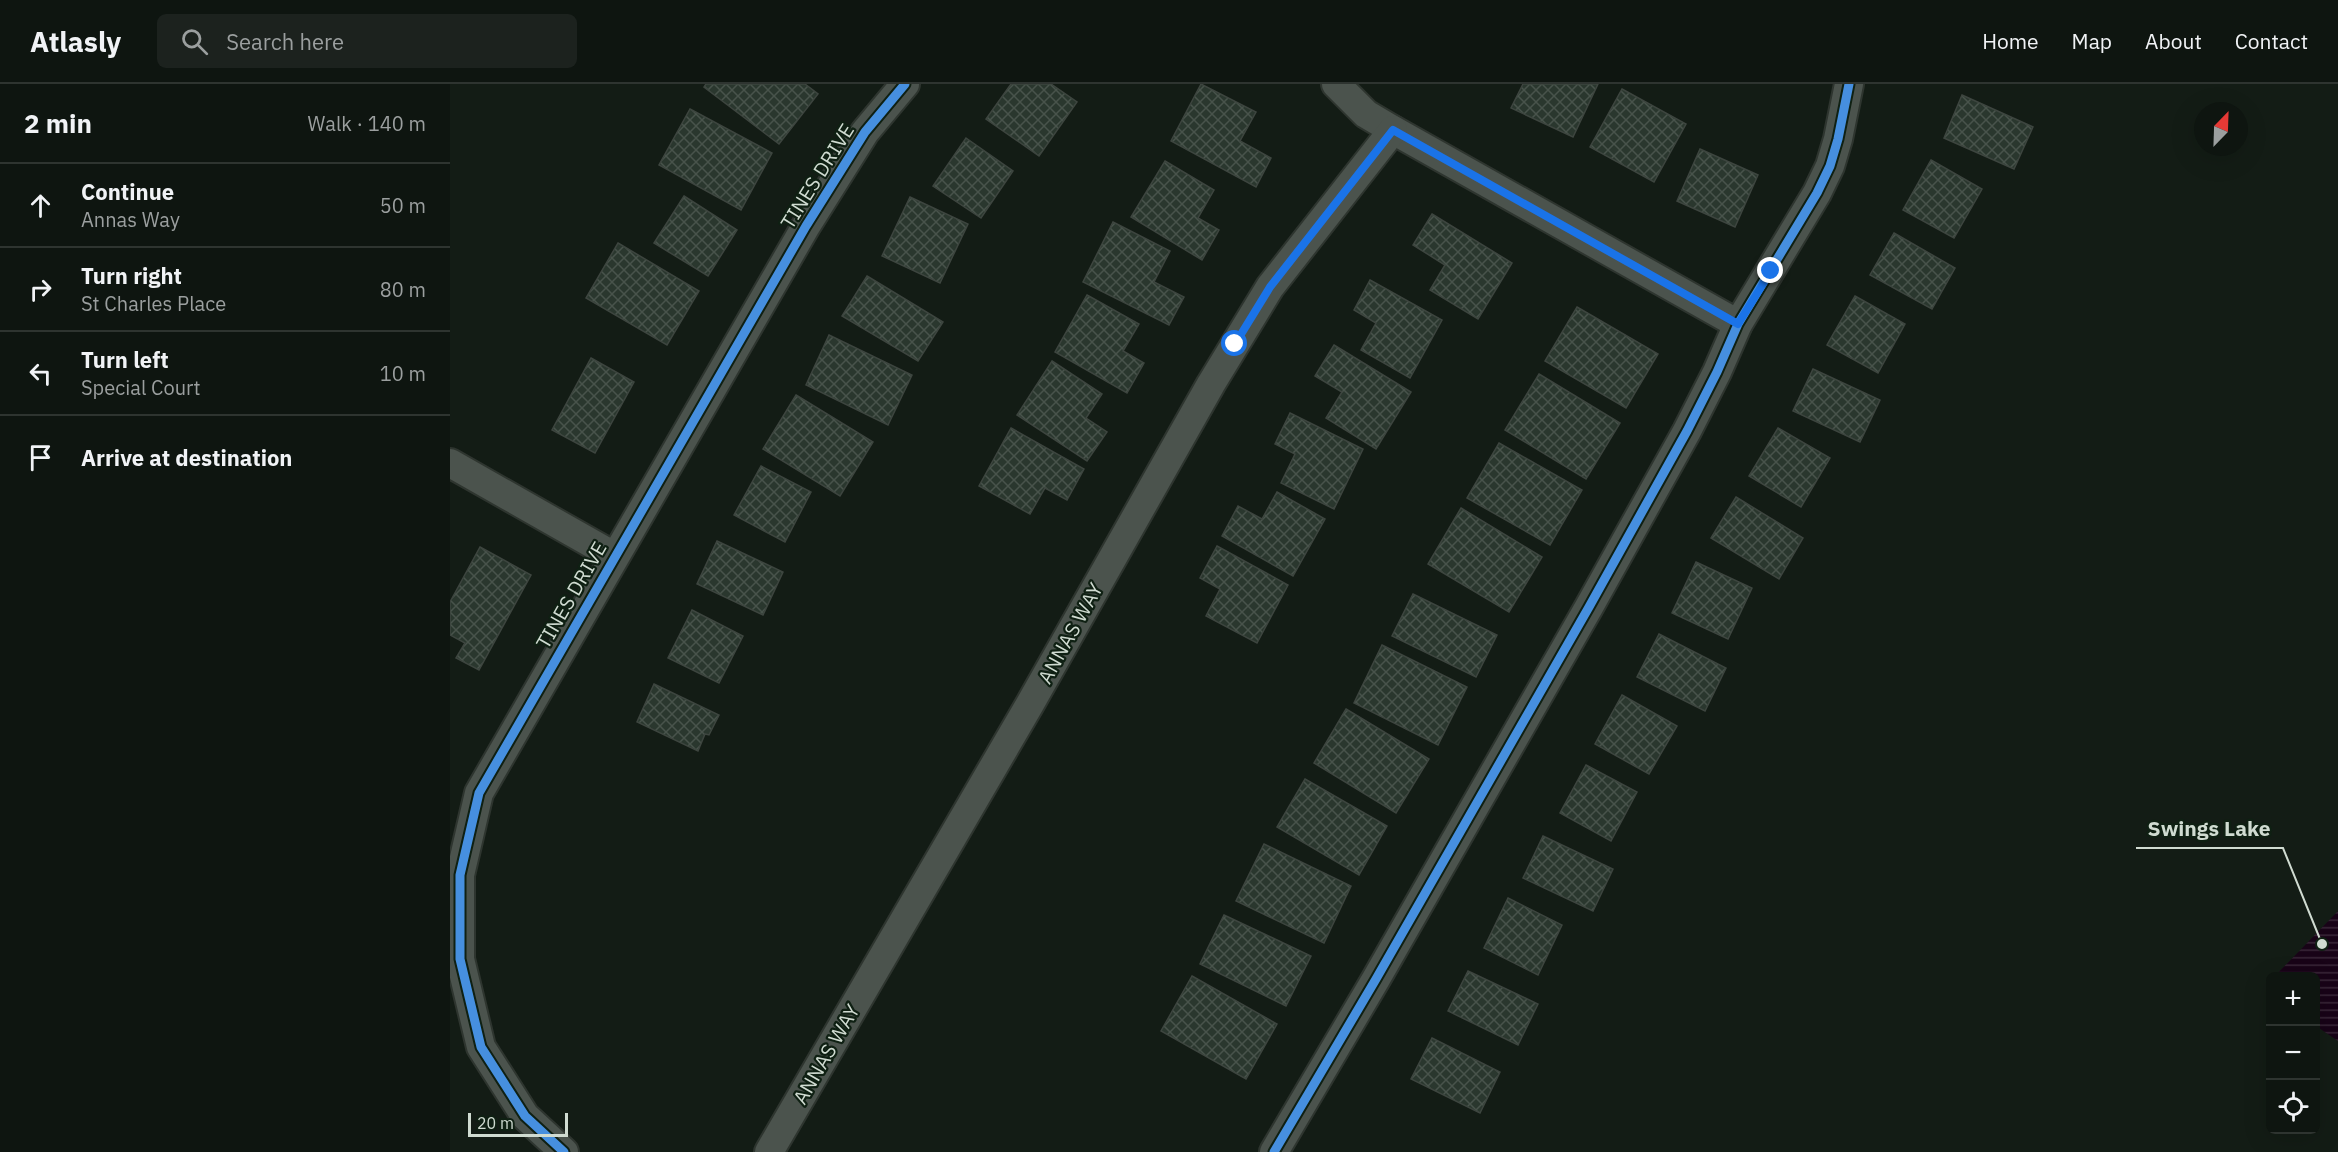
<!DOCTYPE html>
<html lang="en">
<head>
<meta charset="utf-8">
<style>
	:root { --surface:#0e1510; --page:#1c221e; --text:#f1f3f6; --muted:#9b9f9f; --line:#2e3430 }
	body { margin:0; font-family:"IBM Plex Sans",sans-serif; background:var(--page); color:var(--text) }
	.controls { position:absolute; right:18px; bottom:18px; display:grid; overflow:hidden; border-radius:9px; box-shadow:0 6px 24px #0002 }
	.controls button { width:54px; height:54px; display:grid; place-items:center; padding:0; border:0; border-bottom:2px solid var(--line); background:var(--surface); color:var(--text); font:30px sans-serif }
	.compass { position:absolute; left:1744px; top:18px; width:54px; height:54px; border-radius:50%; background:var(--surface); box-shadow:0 6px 24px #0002; rotate:23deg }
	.scale { position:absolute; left:18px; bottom:15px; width:100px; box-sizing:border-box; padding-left:6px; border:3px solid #d0dbd1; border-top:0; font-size:16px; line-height:21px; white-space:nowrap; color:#d0dbd1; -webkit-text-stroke:4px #0f2013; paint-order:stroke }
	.stop { position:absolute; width:18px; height:18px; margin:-14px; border:4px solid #1a73e8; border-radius:50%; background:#fff }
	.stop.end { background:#1a73e8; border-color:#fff; box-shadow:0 2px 6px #0008 }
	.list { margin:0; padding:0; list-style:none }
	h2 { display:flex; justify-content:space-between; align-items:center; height:78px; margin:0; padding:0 24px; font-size:26px }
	h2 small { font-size:20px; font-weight:400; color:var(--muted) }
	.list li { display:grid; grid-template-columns:39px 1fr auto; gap:18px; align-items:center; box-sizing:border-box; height:84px; padding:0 24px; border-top:2px solid var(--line) }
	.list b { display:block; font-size:22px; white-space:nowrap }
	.list p { margin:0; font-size:20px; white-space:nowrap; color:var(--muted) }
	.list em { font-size:20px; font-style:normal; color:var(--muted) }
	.icon { flex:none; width:33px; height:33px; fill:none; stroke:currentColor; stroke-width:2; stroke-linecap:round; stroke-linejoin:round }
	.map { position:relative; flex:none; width:1888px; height:1068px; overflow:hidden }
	header { display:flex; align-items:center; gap:36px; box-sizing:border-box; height:84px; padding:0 30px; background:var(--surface); border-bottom:2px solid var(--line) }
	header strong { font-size:28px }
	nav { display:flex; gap:33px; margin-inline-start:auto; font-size:21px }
	.search { width:420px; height:54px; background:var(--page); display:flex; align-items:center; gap:15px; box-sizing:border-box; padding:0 21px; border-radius:9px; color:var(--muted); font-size:22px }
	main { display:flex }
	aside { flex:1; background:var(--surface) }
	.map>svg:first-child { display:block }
	.water { fill:url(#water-rules) }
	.building { fill:url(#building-cross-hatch); stroke:#3d453f; stroke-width:1.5 }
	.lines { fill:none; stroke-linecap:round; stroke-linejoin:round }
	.minor-casing { stroke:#2e352f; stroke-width:32 }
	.minor { stroke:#4b534d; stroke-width:28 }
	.cycleway-casing { stroke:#0f2013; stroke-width:13 }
	.cycleway { stroke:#468fdf; stroke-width:9 }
	.route { stroke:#1a73e8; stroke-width:8 }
	.labels { text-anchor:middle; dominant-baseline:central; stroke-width:4.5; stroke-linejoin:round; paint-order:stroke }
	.street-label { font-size:20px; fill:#d0dbd1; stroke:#0f2013 }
	.leader { fill:none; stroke:#d0dbd1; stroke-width:2 }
	.callout-dot { fill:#d0dbd1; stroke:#0f2013; stroke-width:2 }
	.callout-label { font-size:21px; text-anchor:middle; font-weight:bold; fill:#d0dbd1; stroke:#0f2013; stroke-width:4.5; stroke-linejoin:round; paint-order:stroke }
</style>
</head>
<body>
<header>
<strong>Atlasly</strong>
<div class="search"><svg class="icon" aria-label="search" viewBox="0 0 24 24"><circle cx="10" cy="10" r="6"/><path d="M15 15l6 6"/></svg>Search here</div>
<nav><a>Home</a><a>Map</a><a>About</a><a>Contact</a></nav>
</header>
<main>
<aside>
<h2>2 min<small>Walk · 140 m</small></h2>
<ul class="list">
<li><svg class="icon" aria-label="ahead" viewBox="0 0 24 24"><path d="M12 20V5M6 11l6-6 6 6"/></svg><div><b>Continue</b><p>Annas Way</p></div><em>50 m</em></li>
<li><svg class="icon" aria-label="right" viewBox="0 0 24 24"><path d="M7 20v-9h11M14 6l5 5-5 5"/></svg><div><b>Turn right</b><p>St Charles Place</p></div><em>80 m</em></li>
<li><svg class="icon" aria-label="left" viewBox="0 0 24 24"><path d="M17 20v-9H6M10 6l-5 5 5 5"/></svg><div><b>Turn left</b><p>Special Court</p></div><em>10 m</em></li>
<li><svg class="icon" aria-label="arrive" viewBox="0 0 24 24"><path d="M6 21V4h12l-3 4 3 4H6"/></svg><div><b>Arrive at destination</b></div></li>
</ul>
</aside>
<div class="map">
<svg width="1888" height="1068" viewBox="0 0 1888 1068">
	<defs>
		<pattern id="water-rules" width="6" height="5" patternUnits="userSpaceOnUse" patternTransform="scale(1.5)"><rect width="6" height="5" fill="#180317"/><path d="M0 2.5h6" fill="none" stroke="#392738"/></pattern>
		<pattern id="building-cross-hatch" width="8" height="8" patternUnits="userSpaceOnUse" patternTransform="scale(1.5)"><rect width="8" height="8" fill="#2a372e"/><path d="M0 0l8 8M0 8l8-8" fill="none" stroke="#48534b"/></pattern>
	</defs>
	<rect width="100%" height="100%" fill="#131c15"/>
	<polygon class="water" points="1888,827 1888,957 1866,942 1866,892 1825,892"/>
	<g class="building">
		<polygon points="256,0 355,0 368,10 329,60 254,3"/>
		<polygon points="561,0 601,0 627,18 589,72 536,35"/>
		<polygon points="751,0 806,28 790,57 821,74 806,103 721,57"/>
		<polygon points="1073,0 1148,0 1123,53 1061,24"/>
		<polygon points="1172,5 1236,40 1204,98 1140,63"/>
		<polygon points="1512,11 1583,43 1564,85 1494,54"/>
		<polygon points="240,25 322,69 291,126 209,81"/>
		<polygon points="516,54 563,87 531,134 483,102"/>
		<polygon points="1250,65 1308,91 1285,143 1227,117"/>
		<polygon points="1481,76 1532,105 1504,154 1453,126"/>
		<polygon points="715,77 764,106 748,134 769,146 752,176 681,133"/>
		<polygon points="234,112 287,146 258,192 204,159"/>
		<polygon points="460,113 518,140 490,199 432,172"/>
		<polygon points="982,130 1062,179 1028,235 980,206 995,181 963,161"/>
		<polygon points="663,138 720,167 704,198 734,213 719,241 633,198"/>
		<polygon points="1444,149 1505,184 1482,225 1420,191"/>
		<polygon points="168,159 249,207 217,261 136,214"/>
		<polygon points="417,192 493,238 468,277 392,232"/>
		<polygon points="920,196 992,236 960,294 911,266 926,239 904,226"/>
		<polygon points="637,211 689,240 673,267 694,279 677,309 605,268"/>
		<polygon points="1405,212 1455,240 1428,289 1377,261"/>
		<polygon points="1127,223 1208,270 1176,324 1095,277"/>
		<polygon points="379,251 462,291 438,341 356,301"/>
		<polygon points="884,261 961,308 926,365 876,334 892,308 865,292"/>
		<polygon points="141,274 184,298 145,369 102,346"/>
		<polygon points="602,277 652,310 636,334 657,348 637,377 567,331"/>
		<polygon points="1363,285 1430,316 1410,358 1343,327"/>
		<polygon points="1089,290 1170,339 1136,395 1055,346"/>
		<polygon points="346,311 423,358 390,412 313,365"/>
		<polygon points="840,329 913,365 884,425 831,399 845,370 825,360"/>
		<polygon points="561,344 634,385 617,416 595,404 580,430 529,402"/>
		<polygon points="1328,344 1380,374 1351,423 1299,392"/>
		<polygon points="1049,359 1132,406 1100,461 1017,414"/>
		<polygon points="311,382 361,408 335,458 284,431"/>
		<polygon points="827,408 875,435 843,492 772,452 788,422 812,435"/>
		<polygon points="1286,413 1353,454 1329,495 1261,454"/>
		<polygon points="1011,424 1092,473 1059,528 978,480"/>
		<polygon points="267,457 333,488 313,531 247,500"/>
		<polygon points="767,462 838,501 807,559 756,532 770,505 750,494"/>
		<polygon points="30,463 81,491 29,586 6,574 15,559 0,551 0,518"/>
		<polygon points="1246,478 1302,504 1278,555 1222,529"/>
		<polygon points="963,510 1047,551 1026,593 942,552"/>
		<polygon points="242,526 293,552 269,599 218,574"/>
		<polygon points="1209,550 1276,584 1255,627 1187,593"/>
		<polygon points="932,561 1017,603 988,661 904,619"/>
		<polygon points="204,600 269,631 259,651 255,650 248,667 187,638"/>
		<polygon points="1172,611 1227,642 1199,690 1145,660"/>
		<polygon points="896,625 979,675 946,729 864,679"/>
		<polygon points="1136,681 1187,708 1161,757 1110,729"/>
		<polygon points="855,695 937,742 909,791 827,743"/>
		<polygon points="1093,752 1163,785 1143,827 1073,794"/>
		<polygon points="814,760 901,802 874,859 786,817"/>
		<polygon points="1058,814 1112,841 1088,891 1034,864"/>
		<polygon points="774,831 861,872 836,922 750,880"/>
		<polygon points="1018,887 1088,920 1068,961 998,927"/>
		<polygon points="742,892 827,940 796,995 711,947"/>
		<polygon points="982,954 1050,988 1030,1029 961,995"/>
	</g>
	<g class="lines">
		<defs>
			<g id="minor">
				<polyline points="886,0 916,30 943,46 1288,240"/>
				<polyline points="0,379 164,472"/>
				<polyline points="114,1068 75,1032 31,963 10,875 10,791 29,709 356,142 415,48 455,0"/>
				<polyline points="319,1068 580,620 761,300 820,203 943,46"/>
				<polyline points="824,1068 926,895 1139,523 1237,347 1267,288 1288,240 1367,109 1380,82 1388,55 1399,0"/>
			</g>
		</defs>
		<use href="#minor" class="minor-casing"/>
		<use href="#minor" class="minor"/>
		<defs>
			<g id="cycleway">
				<polyline points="114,1068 75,1032 31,963 10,875 10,791 29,709 356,142 415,48 455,0"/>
				<polyline points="824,1068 926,895 1139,523 1237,347 1267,288 1288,240 1367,109 1380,82 1388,55 1399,0"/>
			</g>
		</defs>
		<use href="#cycleway" class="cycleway-casing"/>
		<use href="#cycleway" class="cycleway"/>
	</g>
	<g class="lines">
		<polyline class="route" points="785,260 820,203 943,46 1288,240 1321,187"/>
	</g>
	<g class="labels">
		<g class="street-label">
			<text transform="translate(367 92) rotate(-58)">TINES DRIVE</text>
			<text transform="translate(121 511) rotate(-60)">TINES DRIVE</text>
			<text transform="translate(620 549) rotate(-61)">ANNAS WAY</text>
			<text transform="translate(376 970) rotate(-60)">ANNAS WAY</text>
		</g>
	</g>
	<path class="leader" d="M1872 860L1833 764H1686"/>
	<circle class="callout-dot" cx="1872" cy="860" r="6"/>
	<g class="callout-label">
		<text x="1759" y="752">Swings Lake</text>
	</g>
</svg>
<div class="controls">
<button>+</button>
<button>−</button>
<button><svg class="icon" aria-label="locate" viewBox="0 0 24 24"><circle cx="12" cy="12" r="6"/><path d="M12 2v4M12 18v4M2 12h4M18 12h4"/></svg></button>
</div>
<svg class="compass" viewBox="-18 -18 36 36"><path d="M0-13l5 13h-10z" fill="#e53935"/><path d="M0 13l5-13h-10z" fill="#9b9f9f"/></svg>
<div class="scale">20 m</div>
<div class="stop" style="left:785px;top:260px"></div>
<div class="stop end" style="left:1321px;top:187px"></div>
</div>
</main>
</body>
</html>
